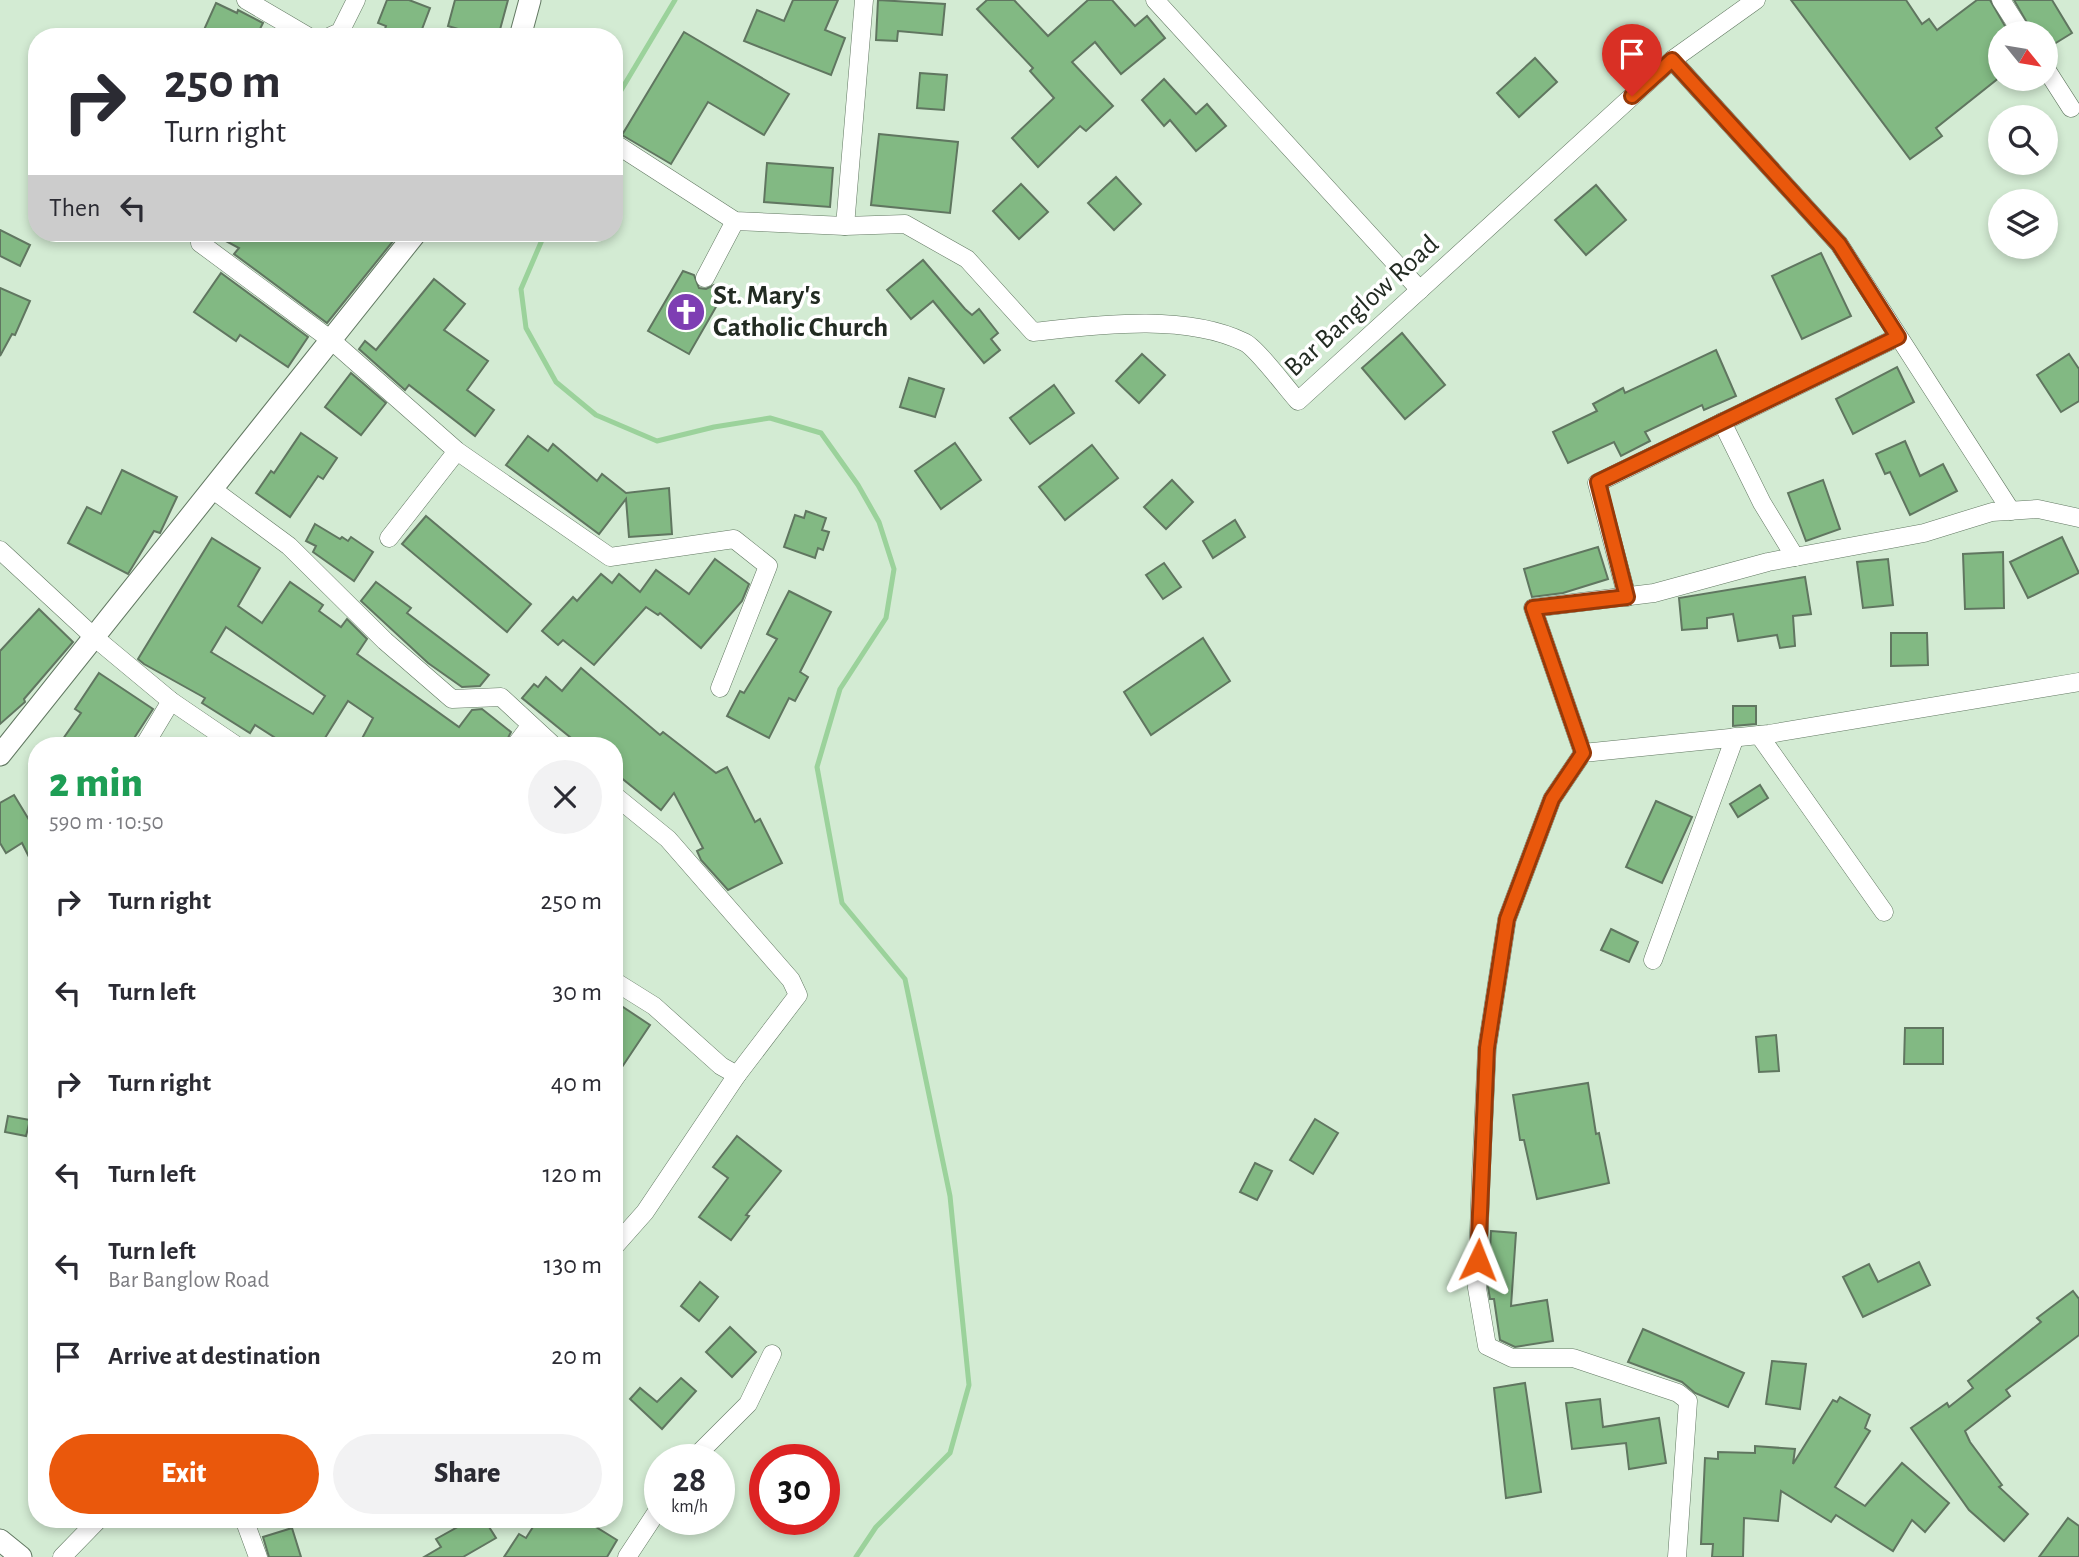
<!DOCTYPE html>
<html lang="en">
<head>
<meta charset="utf-8">
<style>
	body { margin:0; font-family:"Alegreya Sans",sans-serif; background:#f2f2f3; color:#2b2b33; height:100vh; display:flex; flex-direction:column; font-size:26px; white-space:nowrap }
	* { box-sizing:border-box; margin:0 }
	p { font-size:23px; color:#7c7c81 }
	.icon { flex:none; width:38px; height:38px; fill:none; stroke:currentColor; stroke-width:2; stroke-linecap:round; stroke-linejoin:round }
	.map { position:relative; flex:1; overflow:hidden }
	.side { position:absolute; left:28px; top:737px; width:595px; height:791px; display:flex; flex-direction:column; background:#fff; border-radius:28px; box-shadow:0 4px 10px #0003 }
	.side>* { flex:none }
	.banner { position:absolute; left:28px; top:28px; width:595px; height:214px; border-radius:28px; box-shadow:0 4px 10px #0003; background:#fff; color:#2b2b33; overflow:hidden }
	.needle { width:46px; rotate:120deg }
	.fabs { position:absolute; left:1988px; top:21px; display:grid; gap:14px }
	.fabs a { display:grid; place-items:center; width:70px; height:70px; border-radius:50%; background:#fff; box-shadow:0 4px 10px #0003; font-size:35px }
	.speed { position:absolute; left:644px; top:1444px; display:flex; gap:14px; font-size:35px; font-weight:700; text-align:center }
	.speed>* { display:grid; place-content:center; width:91px; height:91px; border-radius:50%; background:#fff; box-shadow:0 4px 10px #0003; line-height:1 }
	.speed small { font-size:18px; font-weight:400 }
	.speed .limit { border:10px solid #d22; background:#fff; color:#111 }
	.pin { position:absolute; display:grid; place-items:center; width:60px; height:60px; color:#fff; margin:-72px -30px; border-radius:50% 50% 50% 0; rotate:-45deg; box-shadow:0 0 7px #0007 }
	.pin .icon { rotate:45deg }
	.me { position:absolute; width:77px; margin:-38px; rotate:2deg; stroke-linejoin:round; filter:drop-shadow(0 0 5px #0008) }
	.turn { display:flex; align-items:center; gap:24px; height:147px; padding:0 21px; font-size:32px }
	.turn .icon { width:91px; height:91px; stroke-width:2.5 }
	.turn b { display:block; font-size:49px; line-height:60px }
	.then { display:flex; align-items:center; height:66px; padding:0 21px; background:#0003; gap:14px; font-size:26px }
	.round { display:grid; place-items:center; flex:none; width:74px; height:74px; border-radius:37px; background:#f2f2f3 }
	.overview { display:flex; align-items:center; justify-content:space-between; height:119px; padding:0 21px }
	h1 { font-size:42px; font-weight:800; line-height:52px; color:#1e9e55 }
	.cta { display:flex; gap:14px; margin-top:auto; padding:14px 21px }
	.cta a { flex:1; height:80px; border-radius:42px; background:#ea580c; color:#fff; font-size:28px; font-weight:800; line-height:80px; text-align:center }
	.cta a+a { background:#f2f2f3; color:#2b2b33 }
	ul { padding:0; list-style:none }
	li { display:flex; align-items:center; gap:21px; height:91px; padding:0 21px }
	li div { flex:1 }
	li b { display:block; font-size:26px }
	li em { font-style:normal }
	.map>svg:first-child { display:block }
	.lines { fill:none; stroke-linecap:round; stroke-linejoin:round }
	.stream { stroke:#9bd29b; stroke-width:5 }
	.building { fill:#82b983; stroke:#607660; stroke-width:2; fill-rule:evenodd }
	.minor-casing { stroke:#627862; stroke-width:19 }
	.tertiary-casing { stroke:#627862; stroke-width:23 }
	.minor { stroke:#fff; stroke-width:18 }
	.tertiary { stroke:#fff; stroke-width:21 }
	.route-casing { stroke:#983908; stroke-width:18 }
	.route { stroke:#ea580c; stroke-width:12 }
	.labels { text-anchor:middle; dominant-baseline:central; stroke-width:7; stroke-linejoin:round; paint-order:stroke }
	.poi-label { font-size:28px; font-weight:bold; fill:#222b22; stroke:#fff; text-anchor:start }
	.street-label { font-size:28px; fill:#222b22; stroke:#fff }
</style>
</head>
<body>
<div class="map">
<svg width="2079" height="1557" viewBox="0 0 2079 1557">
	<rect width="100%" height="100%" fill="#d3ebd3"/>
	<g class="lines">
		<!-- stream -->
		<g class="stream">
			<path d="M614,102L675,0"/>
			<path d="M545,233L521,289L526,328L556,382L596,415L657,441L714,427L770,418L821,433L858,485L879,522L894,569L886,618L840,689L817,767L842,903L905,979L950,1196L969,1385L950,1453L876,1527L856,1557"/>
		</g>
	</g>
	<!-- building -->
	<g class="building">
		<path d="M387,0H409L430,8L419,37H382L386,26L378,23Z"/>
		<path d="M455,0H508L498,37H485L448,26Z"/>
		<path d="M793,0H838L825,30L845,38L831,75L744,41L757,10L784,21Z"/>
		<path d="M878,0L945,4L942,35L898,31L897,41L876,40Z"/>
		<path d="M987,0H1014L1048,36L1088,0H1112L1135,26L1147,16L1165,38L1121,74L1095,42L1072,62L1113,106L1086,131L1080,126L1038,167L1012,138L1054,98L1030,71L1033,68L977,9Z"/>
		<path d="M1791,0H1906L1922,24L1929,19L1937,30L1977,0H1990L2009,33H2000V77L1936,128L1942,136L1910,159Z"/>
		<path d="M2014,0H2052L2072,33L2046,49V33H2033Z"/>
		<path d="M216,3L237,13L238,10L263,23L256,37H213L203,32Z"/>
		<path d="M684,32L789,94L764,135L708,102L671,164L622,135Z"/>
		<path d="M1535,58L1557,82L1519,117L1497,93Z"/>
		<path d="M920,73L947,75L944,110L917,108Z"/>
		<path d="M1164,79L1196,114L1207,104L1226,126L1196,151L1170,120L1164,126L1142,100Z"/>
		<path d="M879,134L958,142L950,213L871,205Z"/>
		<path d="M767,163L833,168L830,207L764,202Z"/>
		<path d="M1116,177L1141,204L1114,230L1088,203Z"/>
		<path d="M1021,184L1048,212L1019,239L993,211Z"/>
		<path d="M1596,185L1626,220L1586,255L1555,220Z"/>
		<path d="M0,230L30,245L20,266L0,256Z"/>
		<path d="M211,233H385L394,240L327,323L234,254L239,248Z"/>
		<path d="M1821,253L1851,316L1802,339L1772,276Z"/>
		<path d="M923,260L965,309L972,315L979,309L998,333L991,339L1000,350L984,363L933,301L911,319L887,290Z"/>
		<path d="M683,271L694,275L699,288L706,289L714,285L724,293L689,354L648,331Z"/>
		<path d="M221,273L308,337L288,367L240,335L236,341L194,312Z"/>
		<path d="M434,279L465,304L444,330L488,361L467,390L494,410L475,436L409,385L405,390L359,349L365,341L376,350Z"/>
		<path d="M0,288L30,301L15,335L12,334L0,356Z"/>
		<path d="M1402,333L1445,385L1405,419L1362,368Z"/>
		<path d="M1716,350L1736,396L1704,410L1702,405L1645,432L1650,441L1621,456L1614,442L1568,463L1553,432L1597,411L1593,404L1623,388L1625,393Z"/>
		<path d="M1142,354L1165,375L1139,403L1116,381Z"/>
		<path d="M2069,354L2079,369V401L2061,412L2037,375Z"/>
		<path d="M1897,367L1914,402L1853,434L1836,399Z"/>
		<path d="M351,373L386,403L361,435L325,407Z"/>
		<path d="M909,378L944,389L935,417L900,407Z"/>
		<path d="M1054,385L1074,413L1030,444L1010,418Z"/>
		<path d="M301,433L337,458L323,479L318,476L290,517L256,493L271,471L274,473Z"/>
		<path d="M528,436L548,451L553,444L597,481L602,474L626,493L669,488L672,534L629,537L626,499L599,534L506,465Z"/>
		<path d="M1905,441L1920,476L1943,464L1957,491L1910,515L1890,472L1885,474L1876,454Z"/>
		<path d="M955,443L981,480L941,509L915,471Z"/>
		<path d="M1092,445L1118,478L1065,520L1039,487Z"/>
		<path d="M122,470L177,497L160,533L154,531L128,574L68,543L87,507L101,514Z"/>
		<path d="M1172,480L1193,502L1166,529L1144,507Z"/>
		<path d="M1823,480L1840,529L1806,541L1788,493Z"/>
		<path d="M806,511L826,518L822,530L829,532L823,550L818,548L815,558L784,547L795,515L804,518Z"/>
		<path d="M426,516L531,604L507,632L402,544Z"/>
		<path d="M1235,520L1245,537L1213,558L1203,541Z"/>
		<path d="M315,524L340,539L342,537L348,541L351,537L373,552L354,581L313,552L316,546L306,541Z"/>
		<path d="M2062,537L2079,573L2028,598L2010,562Z"/>
		<path d="M212,538L260,568L238,606L262,623L290,582L323,605L319,611L341,627L347,619L367,639L357,654L459,727L472,710L482,709L511,732L504,746H358L373,718L348,701L320,746H288L255,725L250,733L202,703L205,698L144,664L138,659ZM226,627L325,696L313,714L211,652Z"/>
		<path d="M1598,547L1608,579L1563,593L1532,597L1524,569Z"/>
		<path d="M2003,552L2004,608L1965,609L1963,554Z"/>
		<path d="M715,559L749,584L742,601L701,648L660,613L658,615L646,607L594,665L563,640L558,645L542,631L573,597L577,601L601,574L612,583L619,574L640,592L656,570L689,594Z"/>
		<path d="M1888,559L1893,605L1863,608L1857,562Z"/>
		<path d="M1164,563L1181,587L1163,599L1146,575Z"/>
		<path d="M1805,577L1811,614L1793,616L1795,646L1780,648L1777,635L1738,641L1733,614L1707,618V628L1682,630L1679,598Z"/>
		<path d="M376,582L411,608L407,613L489,675L480,686L462,687L428,663L361,601Z"/>
		<path d="M789,591L831,612L800,672L808,677L795,701L789,698L769,738L727,716L740,691L744,693L777,639L767,634Z"/>
		<path d="M39,609L73,642L24,699L25,702L0,724V651Z"/>
		<path d="M1891,633H1927L1928,665L1891,666Z"/>
		<path d="M1203,638L1230,681L1151,735L1124,692Z"/>
		<path d="M581,668L660,735L663,732L716,773L727,767L755,822L760,819L782,863L728,890L701,860L697,851L703,848L674,793L661,810L614,772V746H581L522,698L534,684L538,687L546,677L562,691Z"/>
		<path d="M99,673L153,709L129,746H58L81,713L75,709Z"/>
		<path d="M1733,706H1756V724L1733,726Z"/>
		<path d="M1760,785L1768,798L1738,817L1730,804Z"/>
		<path d="M14,795L37,833V873L22,843L6,853L0,843V803Z"/>
		<path d="M1656,801L1692,817L1662,883L1626,867Z"/>
		<path d="M1611,929L1638,942L1629,962L1601,950Z"/>
		<path d="M620,1005L650,1025L614,1079V1014Z"/>
		<path d="M1905,1028H1943V1064H1904Z"/>
		<path d="M1776,1035L1779,1071L1759,1072L1756,1037Z"/>
		<path d="M1588,1083L1596,1134L1599,1133L1609,1183L1537,1199L1524,1140H1520L1513,1095Z"/>
		<path d="M8,1116L30,1120L26,1136L5,1132Z"/>
		<path d="M1315,1119L1338,1133L1313,1174L1290,1160Z"/>
		<path d="M737,1136L781,1171L746,1215L749,1216L731,1240L699,1217L728,1178L713,1167Z"/>
		<path d="M1255,1163L1272,1171L1257,1200L1240,1192Z"/>
		<path d="M1491,1231L1516,1233L1511,1306L1547,1300L1553,1341L1515,1347L1500,1340L1494,1299H1490L1488,1287Z"/>
		<path d="M1919,1262L1930,1285L1863,1317L1843,1277L1869,1264L1878,1282Z"/>
		<path d="M700,1282L718,1297L699,1321L681,1306Z"/>
		<path d="M2073,1291L2079,1299V1335L2006,1390L2010,1396L1965,1431L1970,1442L2002,1485L1999,1487L2028,1514L2004,1541L1969,1510L1911,1428L1947,1403L1949,1407L1973,1388L1968,1381L2041,1322L2037,1318Z"/>
		<path d="M730,1327L756,1352L732,1377L706,1352Z"/>
		<path d="M1643,1329L1744,1373L1728,1407L1695,1393L1682,1382L1628,1362Z"/>
		<path d="M1772,1361L1806,1364L1800,1409L1766,1404Z"/>
		<path d="M681,1378L696,1391L662,1429L630,1399L640,1388L657,1402Z"/>
		<path d="M1525,1383L1541,1492L1506,1498L1494,1388Z"/>
		<path d="M1840,1397L1870,1415L1865,1428L1870,1431L1835,1487L1865,1506L1902,1463L1949,1503L1925,1532L1912,1520L1893,1551L1836,1515L1831,1522L1781,1491L1778,1521L1744,1518L1743,1557H1712L1713,1544H1701L1705,1458L1718,1459V1452L1755,1453V1446L1795,1449L1793,1464L1833,1400L1837,1402Z"/>
		<path d="M1600,1399L1603,1427L1659,1418L1666,1463L1629,1469L1626,1443L1572,1449L1566,1403Z"/>
		<path d="M2068,1518L2079,1526V1557H2039Z"/>
		<path d="M472,1519H484L496,1538L463,1557H424L441,1547L436,1539Z"/>
		<path d="M538,1519H583L617,1540L607,1557H504L519,1534L526,1538Z"/>
		<path d="M292,1528L301,1557H269L263,1537Z"/>
	</g>
	<g class="lines">
		<!-- minor casing -->
		<g class="minor-casing">
			<g id="minor">
				<path d="M246,0L309,37"/>
				<path d="M1155,0L1420,290"/>
				<path d="M2001,0L2022,33"/>
				<path d="M329,37L340,32L356,0"/>
				<path d="M1672,60L1839,244L2011,511"/>
				<path d="M2046,69L2071,108"/>
				<path d="M614,143L735,221L845,226L905,224L967,259L1033,332C1097,325 1184,313 1244,342C1256,347 1287,389 1298,401L1672,60L1756,0"/>
				<path d="M845,226L864,0"/>
				<path d="M200,233V243L331,340L457,451L610,557L734,539L768,566L720,688"/>
				<path d="M705,278L735,221"/>
				<path d="M1722,422L1762,503L1795,557"/>
				<path d="M212,489L289,546L385,641L452,699L501,697L554,746"/>
				<path d="M389,538L457,451"/>
				<path d="M0,550L94,637L171,701L237,746"/>
				<path d="M1627,597L1597,483L1898,337"/>
				<path d="M1759,735L1884,912"/>
				<path d="M144,746L171,701"/>
				<path d="M515,746L530,726"/>
				<path d="M1583,753L1533,608L1654,593L1768,562L1924,533L1992,512L2038,509L2079,518"/>
				<path d="M614,795L668,839L791,980L798,995L737,1075L645,1212L614,1247"/>
				<path d="M1653,960L1735,737"/>
				<path d="M614,981L654,1006L721,1066L737,1075"/>
				<path d="M692,1460L748,1404L772,1354"/>
				<path d="M244,1519L258,1557"/>
				<path d="M62,1557L99,1519"/>
				<path d="M627,1557L660,1507"/>
				<path d="M1677,1557L1688,1401L1678,1393L1573,1358H1512L1487,1346L1477,1288L1481,1176L1487,1048L1507,919L1552,799L1583,753L1769,734L2079,682"/>
			</g>
		</g>
		<!-- tertiary casing -->
		<g class="tertiary-casing">
			<g id="tertiary">
				<path d="M520,37L530,0"/>
				<path d="M0,755L416,233"/>
				<path d="M0,1540L21,1557"/>
			</g>
		</g>
		<!-- minor -->
		<use href="#minor" class="minor"/>
		<!-- tertiary -->
		<use href="#tertiary" class="tertiary"/>
	</g>
	<g class="lines">
		<!-- route casing -->
		<g class="route-casing">
			<path id="route" d="M1478,1260L1487,1048L1507,919L1552,799L1583,753L1533,608L1627,597L1598,482L1898,337L1839,244L1672,60L1632,96"/>
		</g>
		<!-- route -->
		<use href="#route" class="route"/>
	</g>
	<!-- icons -->
	<defs>
		<g id="church-disc" transform="scale(2.0125)"><circle r="9.5" fill="#7e3eb3" stroke="#fff"/><path d="M-1.2-6h2.4v3.5h3.3v2.4h-3.3V6h-2.4V-.1h-3.3v-2.4h3.3Z" fill="#fff"/></g>
	</defs>
	<g fill-rule="evenodd">
		<use href="#church-disc" x="686" y="312"/>
	</g>
	<g class="labels">
		<!-- poi labels -->
		<g class="poi-label">
			<text x="713" y="296">St. Mary's<tspan x="713" dy="32">Catholic Church</tspan></text>
		</g>
		<!-- street labels -->
		<g class="street-label">
			<text transform="translate(1362 306) rotate(-42)">Bar Banglow Road</text>
		</g>
	</g>
</svg>
<div class="fabs">
<a><svg class="needle" viewBox="-14 -14 28 28"><path d="M0-13l5 13h-10z" fill="#e53935"/><path d="M0 13l5-13h-10z" fill="#7c7c81"/></svg></a>
<a><svg class="icon" aria-label="search" viewBox="0 0 24 24"><circle cx="10" cy="10" r="6"/><path d="M15 15l6 6"/></svg></a>
<a><svg class="icon" aria-label="layers" viewBox="0 0 24 24"><path d="M12 4l9 5-9 5-9-5zM3 14l9 5 9-5"/></svg></a>
</div>
<div class="speed"><div>28<small>km/h</small></div><div class="limit">30</div></div>
<div class="pin" style="left:1632px;top:96px;background:#d93025"><svg class="icon" aria-label="arrive" viewBox="0 0 24 24"><path d="M6 21V4h12l-3 4 3 4H6"/></svg></div>
<svg class="me" style="left:1478px;top:1260px" viewBox="-20 -20 40 40"><path d="M0-17L14 15 0 8-14 15z" fill="#ea580c" stroke="#fff" stroke-width="4"/></svg>
<div class="banner">
<div class="turn"><svg class="icon" aria-label="right" viewBox="0 0 24 24"><path d="M7 20v-9h11M14 6l5 5-5 5"/></svg><div><b>250 m</b>Turn right</div></div>
<div class="then">Then<svg class="icon" aria-label="left" viewBox="0 0 24 24"><path d="M17 20v-9H6M10 6l-5 5 5 5"/></svg></div>
</div>
<section class="side">
<div class="overview"><div><h1>2 min</h1><p>590 m · 10:50</p></div><a class="round"><svg class="icon" aria-label="close" viewBox="0 0 24 24"><path d="M6 6l12 12M18 6L6 18"/></svg></a></div>
<ul>
<li><svg class="icon" aria-label="right" viewBox="0 0 24 24"><path d="M7 20v-9h11M14 6l5 5-5 5"/></svg><div><b>Turn right</b></div><em>250 m</em></li>
<li><svg class="icon" aria-label="left" viewBox="0 0 24 24"><path d="M17 20v-9H6M10 6l-5 5 5 5"/></svg><div><b>Turn left</b></div><em>30 m</em></li>
<li><svg class="icon" aria-label="right" viewBox="0 0 24 24"><path d="M7 20v-9h11M14 6l5 5-5 5"/></svg><div><b>Turn right</b></div><em>40 m</em></li>
<li><svg class="icon" aria-label="left" viewBox="0 0 24 24"><path d="M17 20v-9H6M10 6l-5 5 5 5"/></svg><div><b>Turn left</b></div><em>120 m</em></li>
<li><svg class="icon" aria-label="left" viewBox="0 0 24 24"><path d="M17 20v-9H6M10 6l-5 5 5 5"/></svg><div><b>Turn left</b><p>Bar Banglow Road</p></div><em>130 m</em></li>
<li><svg class="icon" aria-label="arrive" viewBox="0 0 24 24"><path d="M6 21V4h12l-3 4 3 4H6"/></svg><div><b>Arrive at destination</b></div><em>20 m</em></li>
</ul>
<div class="cta"><a>Exit</a><a>Share</a></div>
</section>
</div>
</body>
</html>
